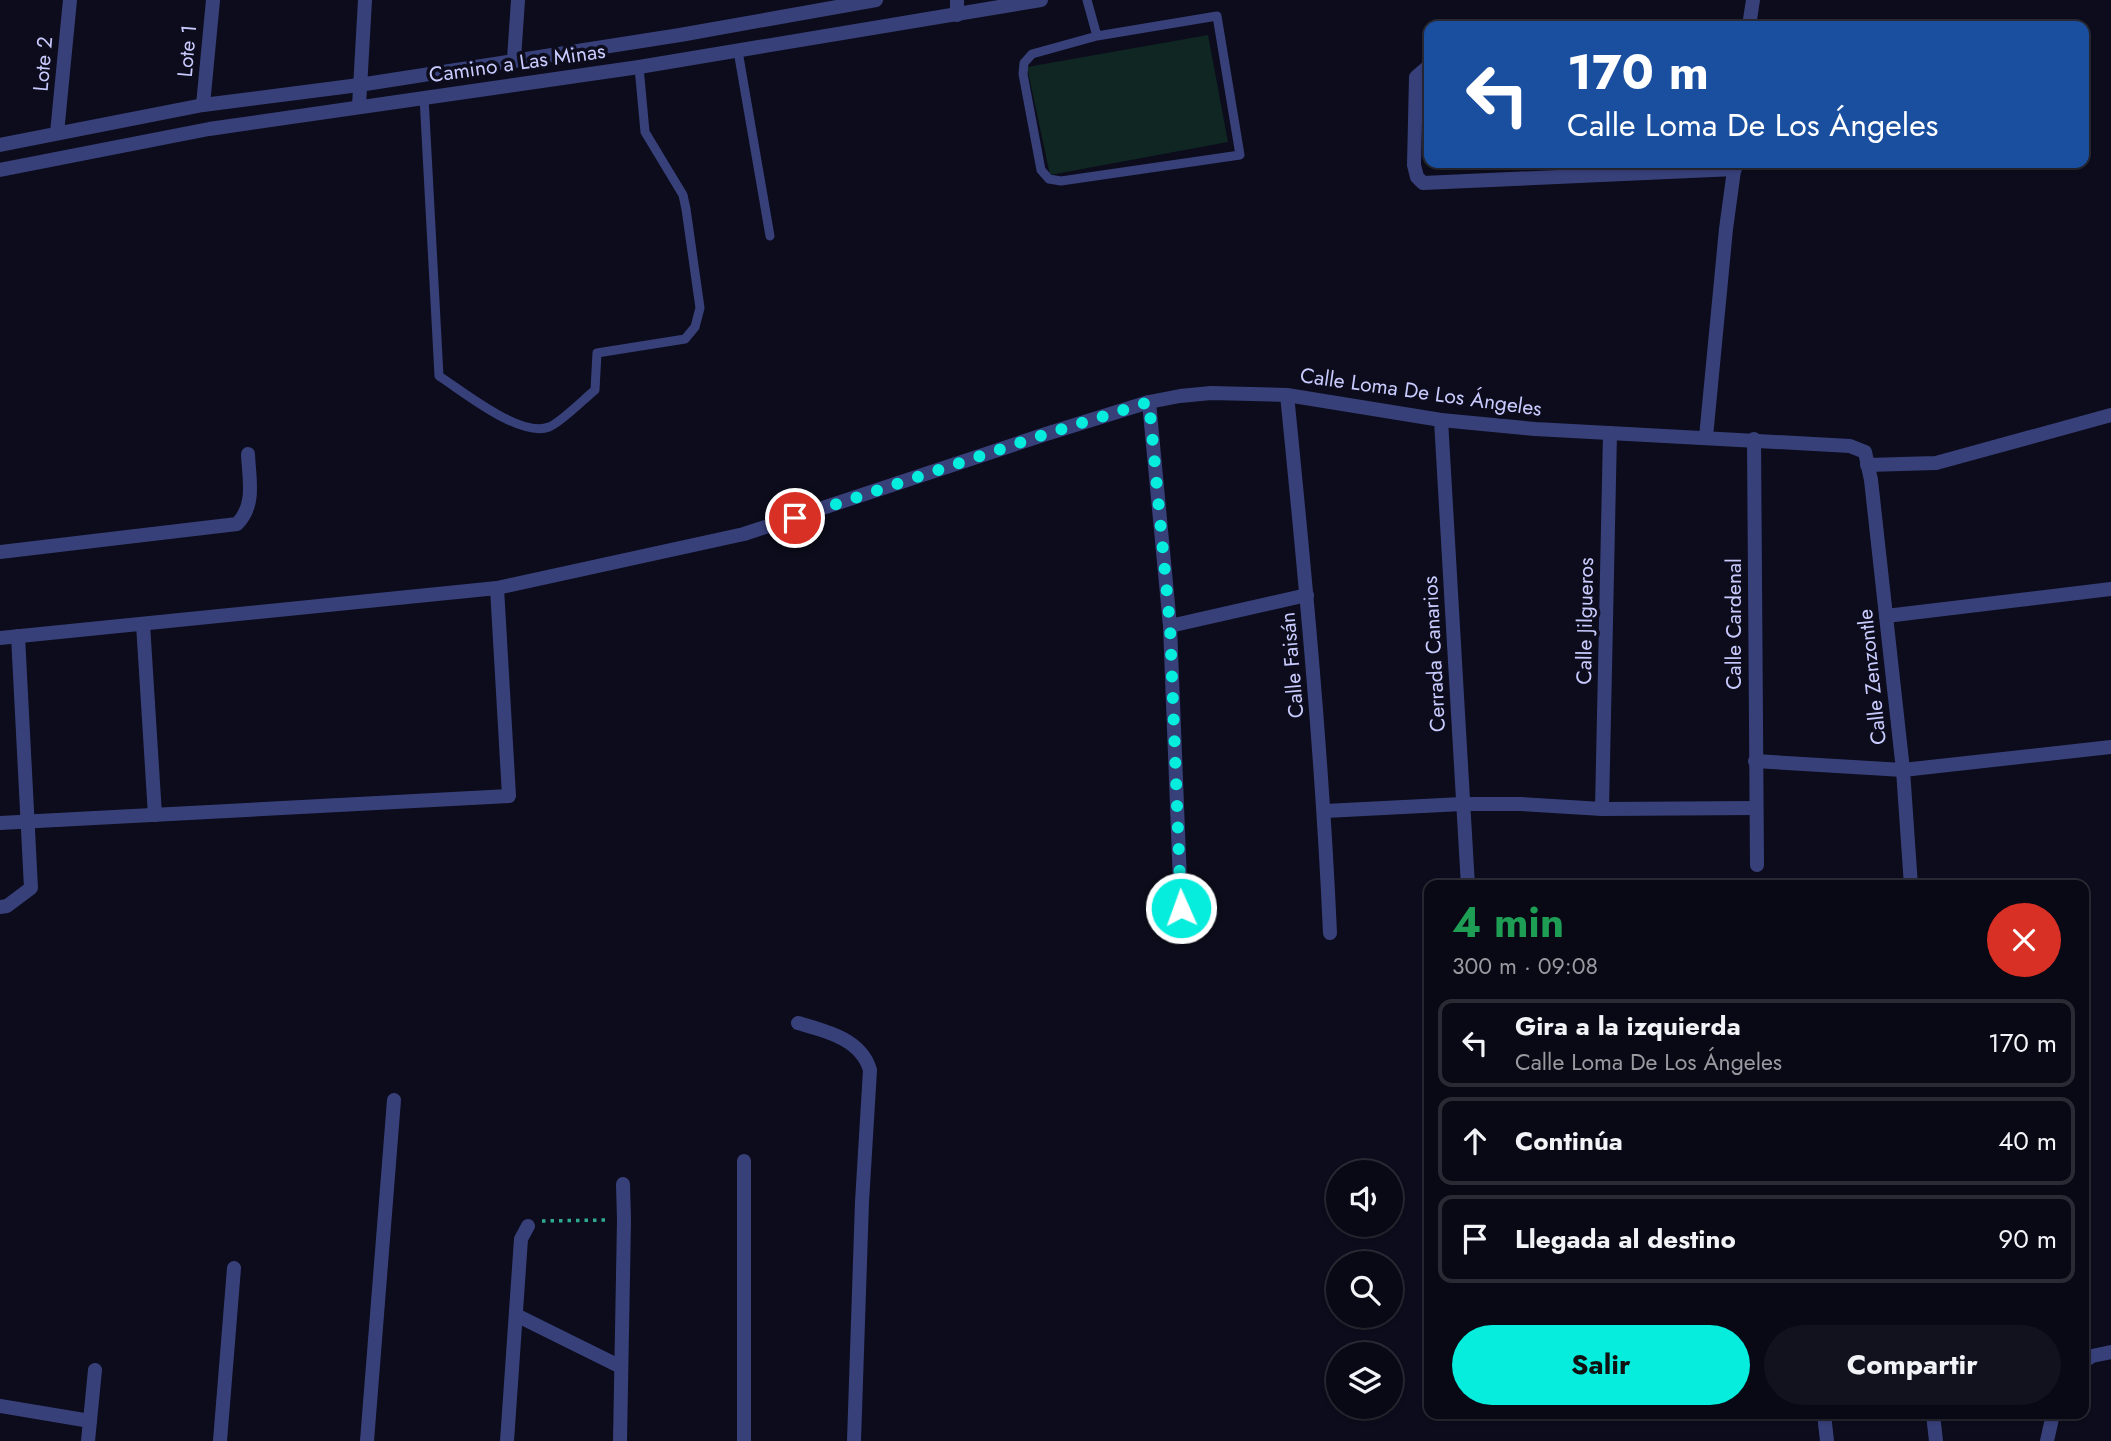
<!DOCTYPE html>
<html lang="es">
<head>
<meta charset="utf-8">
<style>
	body { margin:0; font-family:Jost,sans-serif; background:#12121e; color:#f1f3f6; height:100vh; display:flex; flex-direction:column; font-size:26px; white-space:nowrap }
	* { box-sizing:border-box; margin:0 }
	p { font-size:23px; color:#999aa0 }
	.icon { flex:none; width:38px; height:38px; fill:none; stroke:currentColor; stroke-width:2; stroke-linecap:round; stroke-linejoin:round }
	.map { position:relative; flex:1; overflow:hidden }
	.sheet { position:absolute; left:1424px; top:880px; width:665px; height:539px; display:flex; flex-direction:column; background:#090915; border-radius:14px; box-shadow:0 2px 5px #0004,0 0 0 2px #292a34 }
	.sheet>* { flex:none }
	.top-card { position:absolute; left:1424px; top:21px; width:665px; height:147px; border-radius:14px; box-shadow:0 2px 5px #0004,0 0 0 2px #292a34; background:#1a4fa0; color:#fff; overflow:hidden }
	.tools { position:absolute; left:1326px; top:1160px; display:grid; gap:14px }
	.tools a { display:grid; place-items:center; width:77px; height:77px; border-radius:50%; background:#090915; box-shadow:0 2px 5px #0004,0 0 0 2px #292a34; font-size:35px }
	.pin { position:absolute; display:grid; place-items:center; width:60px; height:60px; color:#fff; margin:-30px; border:4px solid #fff; border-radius:50%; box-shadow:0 2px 7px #0007 }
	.me { position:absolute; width:77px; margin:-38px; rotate:358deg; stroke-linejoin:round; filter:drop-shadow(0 0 5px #0008) }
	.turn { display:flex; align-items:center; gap:24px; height:147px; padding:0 28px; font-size:32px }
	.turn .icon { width:91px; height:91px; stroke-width:2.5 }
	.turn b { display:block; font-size:49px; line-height:60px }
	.round { display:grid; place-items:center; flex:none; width:74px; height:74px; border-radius:37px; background:#12121e }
	.summary { display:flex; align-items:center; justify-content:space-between; height:119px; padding:0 28px }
	h1 { font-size:42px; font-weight:700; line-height:52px; color:#1e9e55 }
	.action { display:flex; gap:14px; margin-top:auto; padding:14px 28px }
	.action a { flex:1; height:80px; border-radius:42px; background:#06ecdd; color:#111; font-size:28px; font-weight:700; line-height:80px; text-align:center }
	.action a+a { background:#12121e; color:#f1f3f6 }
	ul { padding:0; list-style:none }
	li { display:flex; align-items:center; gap:21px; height:88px; margin:0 14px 10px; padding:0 14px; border:4px solid #292a34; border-radius:14px }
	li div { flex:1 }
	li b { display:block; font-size:26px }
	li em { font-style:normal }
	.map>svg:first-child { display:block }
	.grass { fill:#0f2622 }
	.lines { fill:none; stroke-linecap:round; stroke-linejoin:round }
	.path { stroke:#30aa8f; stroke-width:3.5; stroke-dasharray:3.5 5; stroke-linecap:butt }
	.service { stroke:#38407a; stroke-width:9 }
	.minor { stroke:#38407a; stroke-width:14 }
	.tertiary { stroke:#38407a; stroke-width:14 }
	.route { stroke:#06ecdd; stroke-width:12; stroke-dasharray:0 21.6 }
	.labels { text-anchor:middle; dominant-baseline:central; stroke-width:7; stroke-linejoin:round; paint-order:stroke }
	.street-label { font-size:21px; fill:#c9cbfe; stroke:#0c0c1c }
</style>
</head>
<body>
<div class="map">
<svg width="2111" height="1441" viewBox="0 0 2111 1441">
	<rect width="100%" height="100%" fill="#0c0c1c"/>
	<!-- grass -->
	<path class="grass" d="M1208,35L1228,142L1050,175L1027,67Z"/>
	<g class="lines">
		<!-- path -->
		<path class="path" d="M542,1221L608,1220"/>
		<!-- service -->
		<g class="service">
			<path d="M1087,0L1097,36L1217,16L1240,155L1061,181L1049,179L1041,170L1023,74L1024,63L1032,54L1097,36"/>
			<path d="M738,51L770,236"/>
			<path d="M424,97L439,376C464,392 520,438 549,427C560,423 584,399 595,390L597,353L685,339L695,327L700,308L686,209L683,195L645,132L639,67"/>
		</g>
		<!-- minor -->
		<g class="minor">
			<path d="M957,15V0"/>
			<path d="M1749,26L1753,0"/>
			<path d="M514,59L518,0"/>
			<path d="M1430,65L1416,77L1414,165L1417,177L1423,183L1735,169"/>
			<path d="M203,105L213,0"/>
			<path d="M359,106L365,0"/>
			<path d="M57,133L70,0"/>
			<path d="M1287,395C1305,574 1322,753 1330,933"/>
			<path d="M1149,402L1170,626L1181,908"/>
			<path d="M1441,420L1468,886"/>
			<path d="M1706,437L1726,229L1735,163"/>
			<path d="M1754,439L1757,865"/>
			<path d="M1867,465L1936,463L2111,415"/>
			<path d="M0,552L237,524C256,505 249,479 248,454"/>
			<path d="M1886,616L2111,589"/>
			<path d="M143,624L155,815"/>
			<path d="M1170,626L1307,595"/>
			<path d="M0,638L497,588L744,534L1046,434L1149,402L1180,396L1211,393L1287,395L1441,420L1535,429L1850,446L1865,452L1871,480L1903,770L1911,886"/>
			<path d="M1755,761L1903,770L2111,747"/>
			<path d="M1602,809L1610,433"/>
			<path d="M1325,811L1462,804H1521L1602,809L1756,808"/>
			<path d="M0,823L509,796L497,588"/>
			<path d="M0,907L7,906L31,888L18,636"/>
			<path d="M798,1023C826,1031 861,1039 870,1070L862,1202L854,1441"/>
			<path d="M516,1315L621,1367"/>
			<path d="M2084,1361L2092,1356L2111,1352"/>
			<path d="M0,1406L90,1421"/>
			<path d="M1824,1414L1827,1441"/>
			<path d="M1933,1414L1936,1441"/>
			<path d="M88,1441L95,1370"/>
			<path d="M220,1441L234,1268"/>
			<path d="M367,1441L394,1100"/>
			<path d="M507,1441L521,1239L528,1226"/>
			<path d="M620,1441L624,1220L623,1184"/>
			<path d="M744,1441V1161"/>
			<path d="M2047,1441L2053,1414"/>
		</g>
		<!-- tertiary -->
		<g class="tertiary">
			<path d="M0,145L203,105L359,85L680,35L876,0"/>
			<path d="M0,170L209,129L639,67L1041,0"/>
		</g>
	</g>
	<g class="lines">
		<!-- route -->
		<path class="route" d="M795,518L1046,434L1149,402L1170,626L1181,908"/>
	</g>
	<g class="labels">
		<!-- street labels -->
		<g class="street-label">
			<text transform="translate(187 51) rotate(-85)">Lote 1</text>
			<text transform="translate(517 63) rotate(-8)">Camino a Las Minas</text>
			<text transform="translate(43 64) rotate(-85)">Lote 2</text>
			<text transform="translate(1421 392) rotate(8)">Calle Loma De Los Ángeles</text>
			<text transform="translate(1585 621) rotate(-89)">Calle Jilgueros</text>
			<text transform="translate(1734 624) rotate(-90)">Calle Cardenal</text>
			<text transform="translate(1434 654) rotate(-93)">Cerrada Canarios</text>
			<text transform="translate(1292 665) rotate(-95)">Calle Faisán</text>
			<text transform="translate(1872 677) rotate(-96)">Calle Zenzontle</text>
		</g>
	</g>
</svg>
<div class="tools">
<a><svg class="icon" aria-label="sound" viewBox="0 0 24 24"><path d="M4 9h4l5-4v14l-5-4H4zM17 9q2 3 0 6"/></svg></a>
<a><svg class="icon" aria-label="search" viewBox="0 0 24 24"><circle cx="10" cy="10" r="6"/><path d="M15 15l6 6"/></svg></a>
<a><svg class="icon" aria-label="layers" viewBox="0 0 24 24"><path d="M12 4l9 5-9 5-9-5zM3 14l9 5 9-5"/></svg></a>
</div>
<div class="pin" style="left:795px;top:518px;background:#d93025"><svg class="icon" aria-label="arrive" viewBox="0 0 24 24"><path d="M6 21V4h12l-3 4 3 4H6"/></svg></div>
<svg class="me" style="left:1181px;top:908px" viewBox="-20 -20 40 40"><circle r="17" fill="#06ecdd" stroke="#fff" stroke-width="3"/><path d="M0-11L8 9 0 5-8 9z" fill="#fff"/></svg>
<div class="top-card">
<div class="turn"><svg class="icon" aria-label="left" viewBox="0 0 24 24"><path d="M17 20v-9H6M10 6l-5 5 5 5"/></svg><div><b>170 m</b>Calle Loma De Los Ángeles</div></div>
</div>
<section class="sheet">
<div class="summary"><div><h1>4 min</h1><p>300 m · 09:08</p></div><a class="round" style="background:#d93025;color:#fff"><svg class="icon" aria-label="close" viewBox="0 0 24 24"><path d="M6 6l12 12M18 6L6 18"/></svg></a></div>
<ul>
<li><svg class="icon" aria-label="left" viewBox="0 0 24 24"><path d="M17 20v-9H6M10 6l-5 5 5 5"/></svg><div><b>Gira a la izquierda</b><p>Calle Loma De Los Ángeles</p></div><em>170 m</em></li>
<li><svg class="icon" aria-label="ahead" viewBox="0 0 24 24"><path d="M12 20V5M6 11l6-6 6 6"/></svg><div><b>Continúa</b></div><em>40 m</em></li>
<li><svg class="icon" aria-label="arrive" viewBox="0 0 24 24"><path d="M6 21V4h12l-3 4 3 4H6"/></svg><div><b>Llegada al destino</b></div><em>90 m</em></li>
</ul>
<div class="action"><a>Salir</a><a>Compartir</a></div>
</section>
</div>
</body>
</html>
